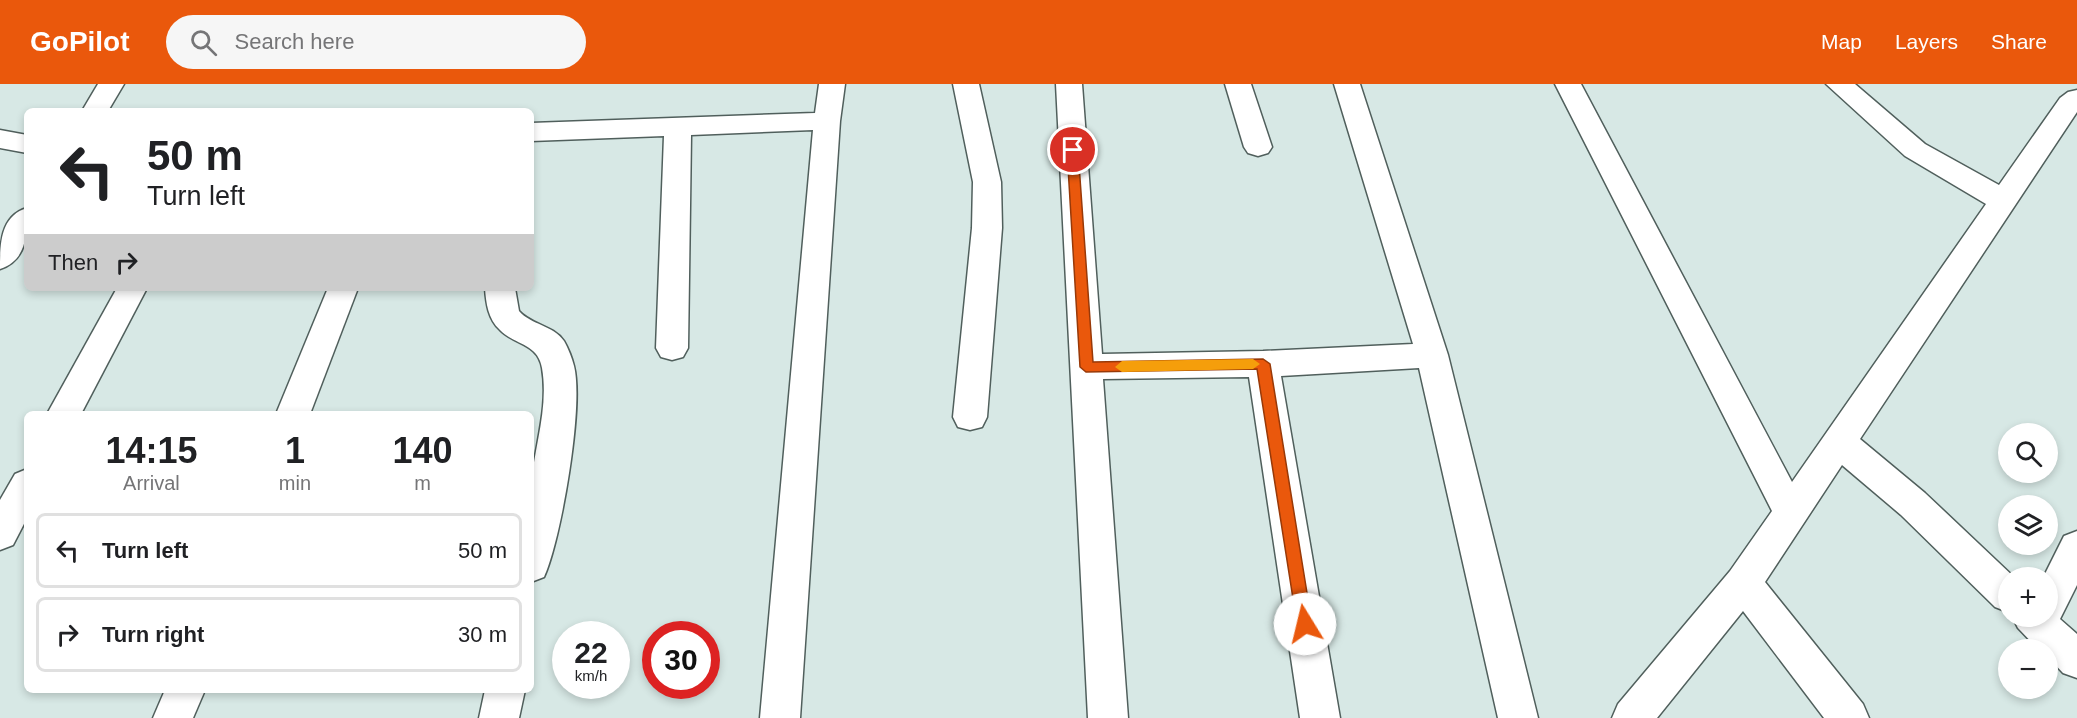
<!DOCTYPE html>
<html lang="en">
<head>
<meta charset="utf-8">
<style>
	body { margin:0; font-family:Helvetica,sans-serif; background:#f6f6f6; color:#202124; height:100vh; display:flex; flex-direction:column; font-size:22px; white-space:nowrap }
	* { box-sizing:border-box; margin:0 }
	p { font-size:20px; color:#757577 }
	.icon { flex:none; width:33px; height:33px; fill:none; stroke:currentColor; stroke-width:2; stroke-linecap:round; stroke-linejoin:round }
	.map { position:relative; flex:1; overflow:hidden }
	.drawer { position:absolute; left:24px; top:327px; width:510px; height:282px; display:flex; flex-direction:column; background:#fff; border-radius:9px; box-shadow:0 3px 9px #0003 }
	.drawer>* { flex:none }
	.top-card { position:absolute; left:24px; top:24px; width:510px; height:183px; border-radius:9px; box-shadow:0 3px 9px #0003; background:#fff; color:#202124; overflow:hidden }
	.buttons { position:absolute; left:1998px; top:339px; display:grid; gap:12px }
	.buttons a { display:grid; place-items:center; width:60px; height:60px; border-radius:50%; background:#fff; box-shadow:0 3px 9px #0003; font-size:30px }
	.speed { position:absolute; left:552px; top:537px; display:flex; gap:12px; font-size:30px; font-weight:700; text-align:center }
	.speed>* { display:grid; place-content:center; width:78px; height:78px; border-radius:50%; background:#fff; box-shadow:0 3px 9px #0003; line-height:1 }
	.speed small { font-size:15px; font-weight:400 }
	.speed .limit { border:9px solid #d22; background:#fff; color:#111 }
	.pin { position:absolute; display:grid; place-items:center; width:51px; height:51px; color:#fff; margin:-26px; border:3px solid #fff; border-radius:50%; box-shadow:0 2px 6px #0007 }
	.me { position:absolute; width:66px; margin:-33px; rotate:351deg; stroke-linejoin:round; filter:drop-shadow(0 0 4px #0008) }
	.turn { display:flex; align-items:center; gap:21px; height:126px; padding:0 24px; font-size:27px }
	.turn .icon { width:78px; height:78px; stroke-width:2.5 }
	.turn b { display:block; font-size:42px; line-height:51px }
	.then { display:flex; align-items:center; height:57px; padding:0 24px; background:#0003; gap:12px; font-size:22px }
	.eta { display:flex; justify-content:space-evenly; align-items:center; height:102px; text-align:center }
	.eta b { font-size:36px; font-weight:700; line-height:42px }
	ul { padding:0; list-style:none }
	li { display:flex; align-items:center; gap:18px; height:75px; margin:0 12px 9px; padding:0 12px; border:3px solid #e0e0e0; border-radius:9px }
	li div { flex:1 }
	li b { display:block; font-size:22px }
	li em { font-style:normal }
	header { display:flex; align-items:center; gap:36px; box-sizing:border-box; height:84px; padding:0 30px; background:#ea580c; color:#fff }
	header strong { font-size:28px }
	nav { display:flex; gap:33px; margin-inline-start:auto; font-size:21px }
	.search { width:420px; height:54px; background:#f6f6f6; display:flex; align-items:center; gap:15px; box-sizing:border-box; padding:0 21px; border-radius:33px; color:#757577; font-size:22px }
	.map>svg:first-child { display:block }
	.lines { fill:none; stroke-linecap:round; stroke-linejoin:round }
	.minor-casing { stroke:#505f5c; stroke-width:3 }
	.minor { fill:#fff; fill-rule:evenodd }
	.route { fill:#ea580c; stroke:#983908; stroke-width:1.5 }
	.slow { fill:#f59e0b }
</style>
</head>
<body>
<header>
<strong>GoPilot</strong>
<div class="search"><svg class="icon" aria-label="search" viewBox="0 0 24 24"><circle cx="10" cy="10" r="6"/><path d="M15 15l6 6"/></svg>Search here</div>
<nav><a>Map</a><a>Layers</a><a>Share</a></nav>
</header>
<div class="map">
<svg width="2077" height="634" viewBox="0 0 2077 634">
	<rect width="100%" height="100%" fill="#d7e8e5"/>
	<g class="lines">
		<!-- minor casing -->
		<g class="minor-casing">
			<g id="minor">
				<path d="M98,0H124L108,27H82Z"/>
				<path d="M819,0H845L840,37L800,634H760L813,46L691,51L688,264L683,273L672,276L661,273L656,264L664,52L531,57V39L815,29Z"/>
				<path d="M953,0H979L1001,98L1002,144L987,333L982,343L970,346L958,343L953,333L972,144L973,98Z"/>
				<path d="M1056,0H1082L1102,270L1263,267L1413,260L1334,0H1360L1448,271L1538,634H1498L1419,284L1281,292L1340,634H1300L1249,293L1103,295L1128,634H1088Z"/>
				<path d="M1225,0H1251L1272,63L1268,69L1258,72L1248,69L1244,63Z"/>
				<path d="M1555,0H1581L1792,398L1986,120L1905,72L1826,0H1855L1925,60L1999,101L2060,14L2068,8L2077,6V28L1860,355L1925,409L2015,494H2008V528L1995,523L1901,431L1842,381L1765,498L1863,620L1869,634H1824L1743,527L1657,634H1612L1618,620L1730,487L1772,427Z"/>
				<path d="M0,46L27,51V69L0,64Z"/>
				<path d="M27,124C27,148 28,176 0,185C0,161 0,132 27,124Z"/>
				<path d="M117,204H147L81,330H47Z"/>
				<path d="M328,204H358L310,330H276Z"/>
				<path d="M485,204H515L519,227C531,241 553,241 564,257C568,264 572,274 574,282C584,322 561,456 544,493L531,498C531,466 528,434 531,402C534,363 549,324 542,284C538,259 514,261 500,246C488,235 486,219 485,204Z"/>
				<path d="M27,385V434L13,461L0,466V416L15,390Z"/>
				<path d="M2077,447V501L2060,535L2077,550V594L2063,589L2048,573V566H2039L2018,544L2012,532H2048V494H2043L2064,452Z"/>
				<path d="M165,606H205L193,634H153Z"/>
				<path d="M485,606H525L519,634H479Z"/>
			</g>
		</g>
		<!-- minor -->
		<use href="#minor" class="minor"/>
	</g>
	<!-- route -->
	<path class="route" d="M1073,62L1078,66L1093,278L1263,275L1270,280L1312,540L1310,545L1305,547L1299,545L1297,540L1257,285L1086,288L1080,283L1067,66Z"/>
	<!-- slow -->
	<path class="slow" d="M1253,275L1260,280L1253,285L1122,288L1115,283L1122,277Z"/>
</svg>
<div class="buttons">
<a><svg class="icon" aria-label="search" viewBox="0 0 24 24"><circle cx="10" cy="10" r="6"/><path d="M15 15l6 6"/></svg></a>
<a><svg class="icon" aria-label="layers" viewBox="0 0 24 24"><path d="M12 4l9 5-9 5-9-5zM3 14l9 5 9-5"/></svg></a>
<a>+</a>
<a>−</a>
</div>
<div class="speed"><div>22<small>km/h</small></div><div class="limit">30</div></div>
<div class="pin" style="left:1073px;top:66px;background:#d93025"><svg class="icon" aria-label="arrive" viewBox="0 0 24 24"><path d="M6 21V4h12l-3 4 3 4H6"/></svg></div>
<svg class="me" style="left:1305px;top:540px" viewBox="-20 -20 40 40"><circle r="19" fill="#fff"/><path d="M0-13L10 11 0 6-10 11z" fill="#ea580c"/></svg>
<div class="top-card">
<div class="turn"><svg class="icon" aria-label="left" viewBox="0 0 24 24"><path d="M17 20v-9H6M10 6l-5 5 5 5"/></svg><div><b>50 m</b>Turn left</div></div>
<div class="then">Then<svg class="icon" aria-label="right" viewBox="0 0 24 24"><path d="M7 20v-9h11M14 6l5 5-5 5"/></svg></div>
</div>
<section class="drawer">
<div class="eta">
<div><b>14:15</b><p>Arrival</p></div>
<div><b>1</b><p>min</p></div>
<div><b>140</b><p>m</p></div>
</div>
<ul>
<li><svg class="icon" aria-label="left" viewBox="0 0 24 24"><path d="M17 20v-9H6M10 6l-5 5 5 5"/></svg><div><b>Turn left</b></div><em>50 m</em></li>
<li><svg class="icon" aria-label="right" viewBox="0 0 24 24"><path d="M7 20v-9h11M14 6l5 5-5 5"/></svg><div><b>Turn right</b></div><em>30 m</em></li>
</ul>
</section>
</div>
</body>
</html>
